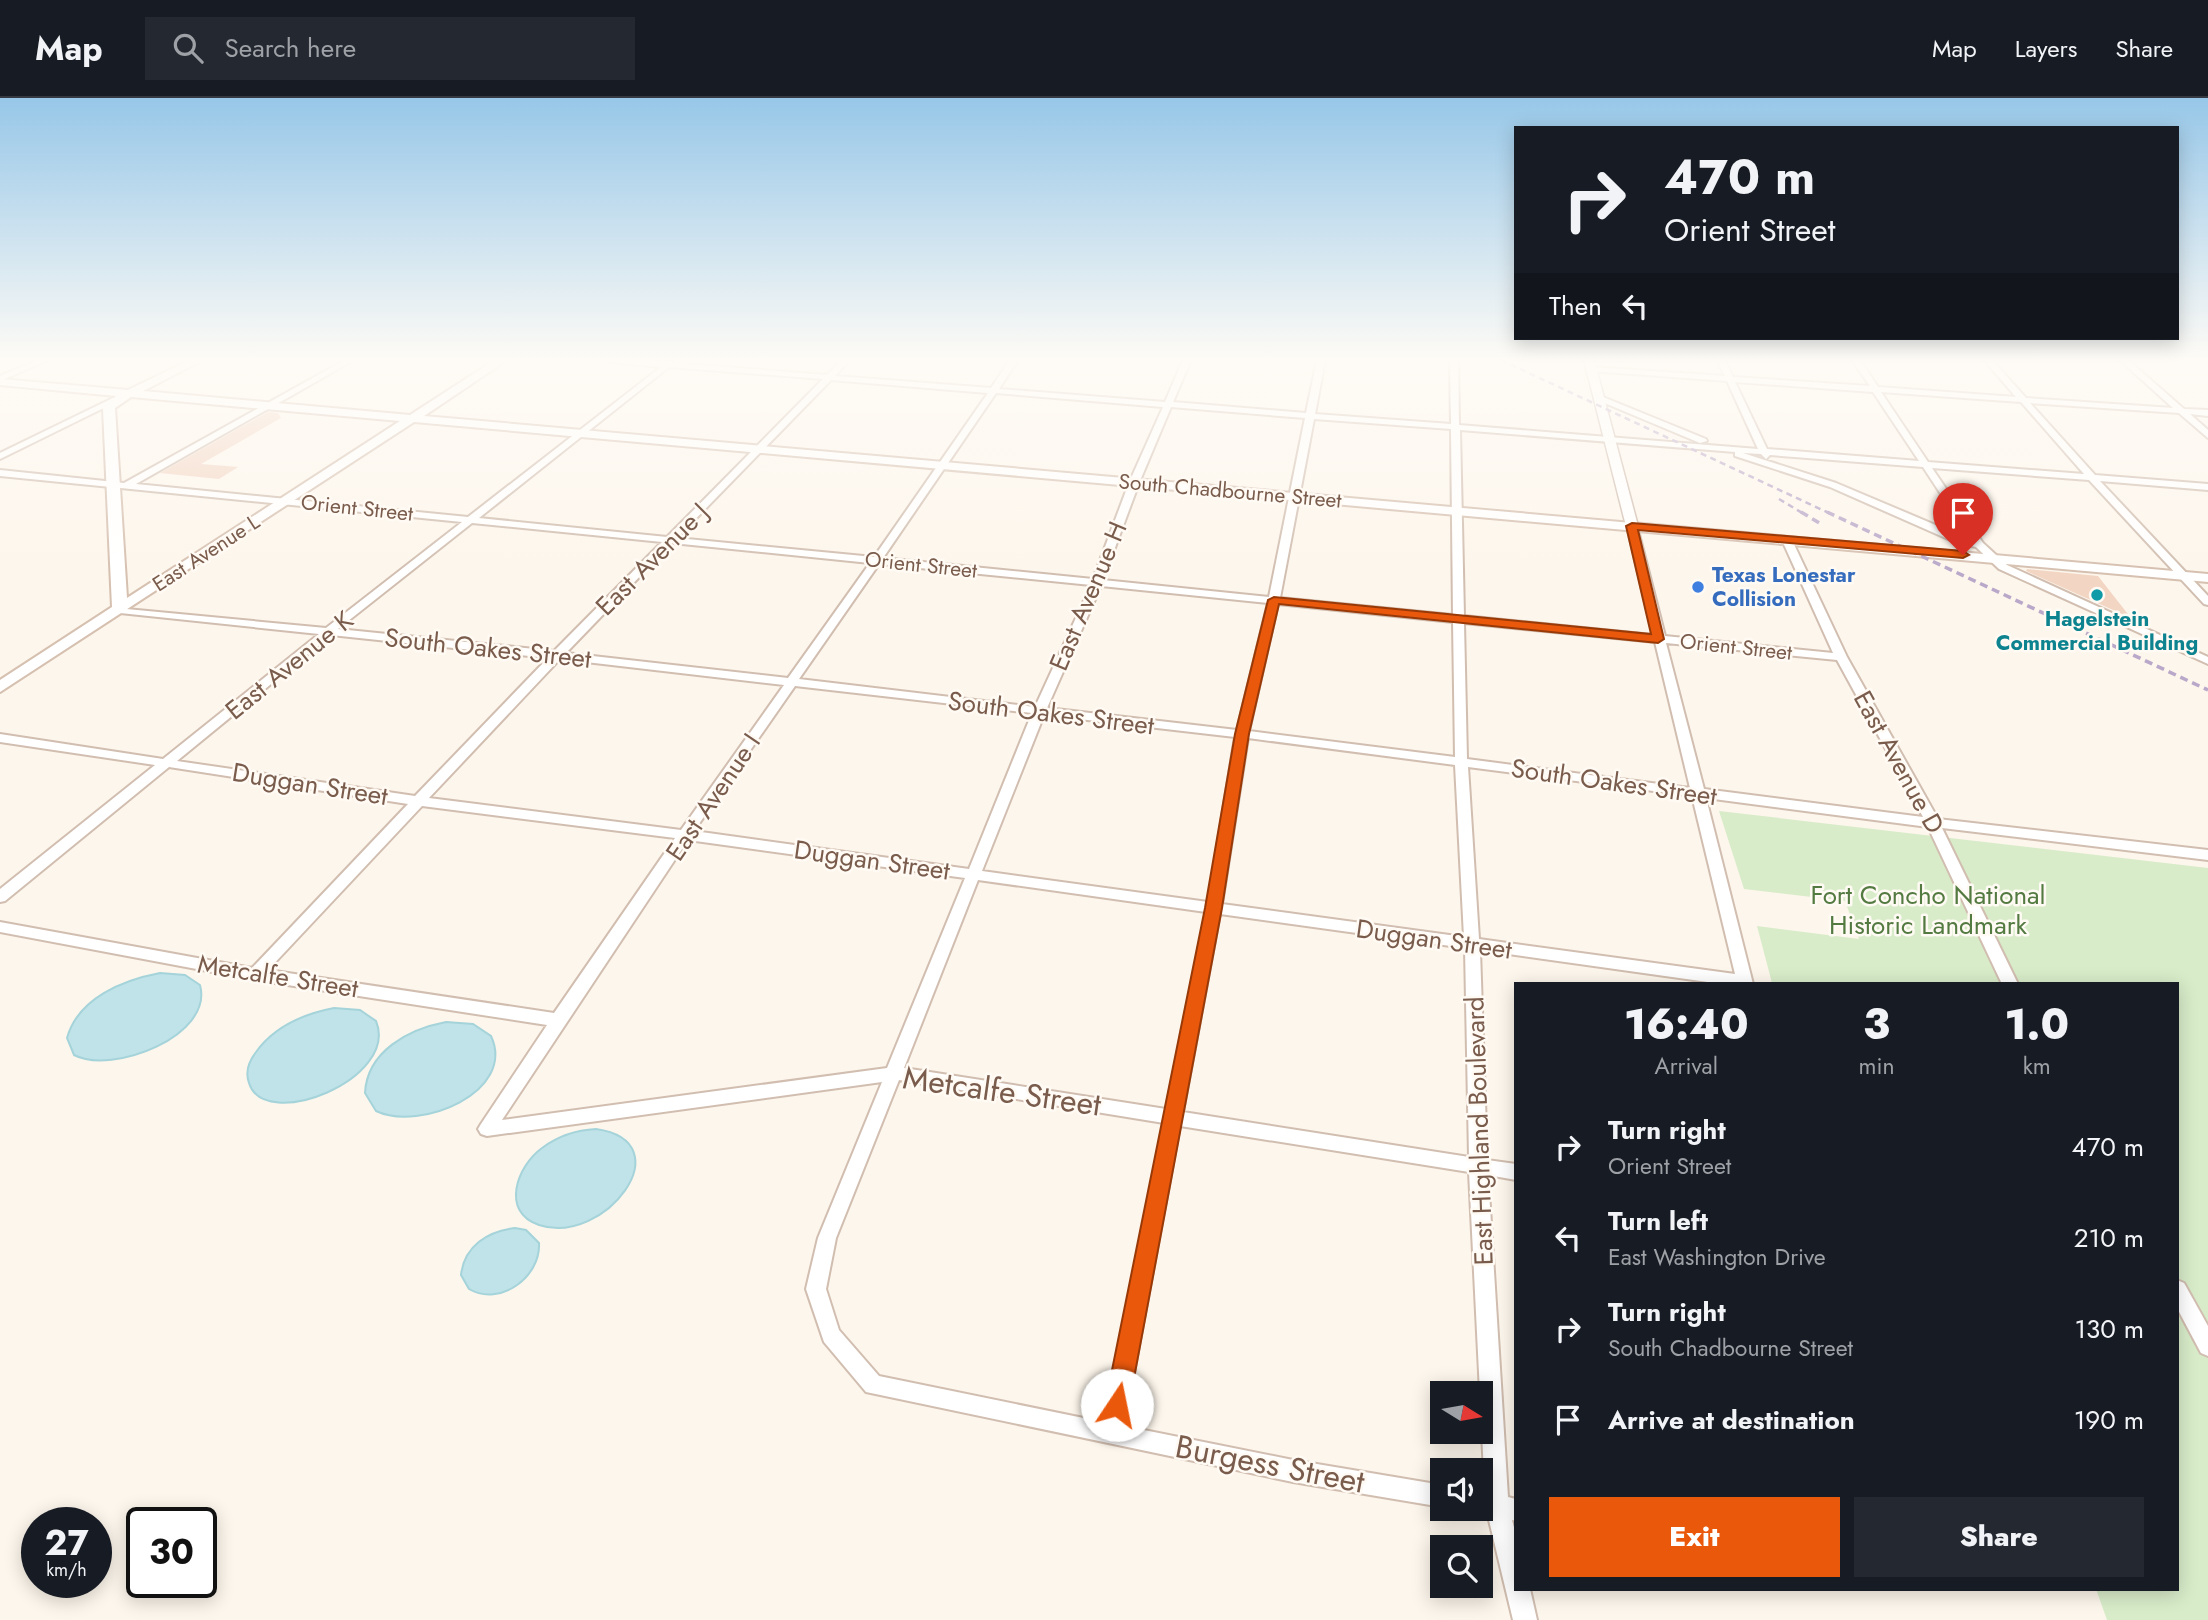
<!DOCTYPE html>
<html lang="en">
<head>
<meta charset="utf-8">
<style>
	body { margin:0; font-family:Jost,sans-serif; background:#242831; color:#f1f3f6; height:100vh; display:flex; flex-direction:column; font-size:26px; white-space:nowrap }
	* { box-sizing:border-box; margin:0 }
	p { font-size:23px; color:#9ea1a6 }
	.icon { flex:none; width:38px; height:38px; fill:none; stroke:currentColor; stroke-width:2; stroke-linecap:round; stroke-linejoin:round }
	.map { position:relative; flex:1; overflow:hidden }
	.side { position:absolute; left:1514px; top:884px; width:665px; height:609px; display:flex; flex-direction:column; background:#171b24; border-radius:0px; box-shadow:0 4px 18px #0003 }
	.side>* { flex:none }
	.banner { position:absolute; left:1514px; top:28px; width:665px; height:214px; border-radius:0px; box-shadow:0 4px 18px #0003; background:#171b24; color:#f1f3f6; overflow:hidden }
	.needle { width:46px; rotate:101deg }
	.controls { position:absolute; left:1430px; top:1283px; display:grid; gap:14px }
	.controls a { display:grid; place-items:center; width:63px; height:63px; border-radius:0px; background:#171b24; box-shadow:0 4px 18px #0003; font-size:35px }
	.speed { position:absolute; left:21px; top:1409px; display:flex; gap:14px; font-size:35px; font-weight:700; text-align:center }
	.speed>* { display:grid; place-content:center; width:91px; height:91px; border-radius:50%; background:#171b24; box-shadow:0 4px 18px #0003; line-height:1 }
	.speed small { font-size:18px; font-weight:400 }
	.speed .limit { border:4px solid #111; border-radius:10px; background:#fff; color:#111 }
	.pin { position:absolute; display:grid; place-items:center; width:60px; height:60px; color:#fff; margin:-72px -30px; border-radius:50% 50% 50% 0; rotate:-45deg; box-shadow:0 0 7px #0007 }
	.pin .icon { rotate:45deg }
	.me { position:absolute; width:77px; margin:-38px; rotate:11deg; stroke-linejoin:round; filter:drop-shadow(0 0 5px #0008) }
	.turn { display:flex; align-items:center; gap:24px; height:147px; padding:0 35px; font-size:32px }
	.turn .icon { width:91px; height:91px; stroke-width:2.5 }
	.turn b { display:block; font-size:49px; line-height:60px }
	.then { display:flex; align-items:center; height:66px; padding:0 35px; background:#0003; gap:14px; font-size:26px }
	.eta { display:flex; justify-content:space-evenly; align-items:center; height:119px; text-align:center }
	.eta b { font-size:42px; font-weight:800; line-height:49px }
	.cta { display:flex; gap:14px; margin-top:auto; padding:14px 35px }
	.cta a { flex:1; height:80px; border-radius:0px; background:#ea580c; color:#fff; font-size:28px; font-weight:800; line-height:80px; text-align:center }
	.cta a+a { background:#242831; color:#f1f3f6 }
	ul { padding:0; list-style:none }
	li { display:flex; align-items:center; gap:21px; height:91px; padding:0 35px }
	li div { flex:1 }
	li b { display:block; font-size:26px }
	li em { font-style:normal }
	header { display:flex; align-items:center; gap:42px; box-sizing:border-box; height:98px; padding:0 35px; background:#171b24; border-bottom:2px solid #363941 }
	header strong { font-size:33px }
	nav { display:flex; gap:38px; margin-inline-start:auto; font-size:24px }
	.search { width:490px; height:63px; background:#242831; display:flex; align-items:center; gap:18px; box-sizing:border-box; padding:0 24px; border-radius:0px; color:#9ea1a6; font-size:26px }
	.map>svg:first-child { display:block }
	.green { fill:#d8ecc9 }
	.water { fill:#bfe3e8; stroke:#a5d3da; stroke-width:2 }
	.building { fill:#f3d5c3 }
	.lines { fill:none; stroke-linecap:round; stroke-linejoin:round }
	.minor-casing { stroke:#d1beb0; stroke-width:4 }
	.tertiary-casing { stroke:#d1beb0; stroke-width:3 }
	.secondary-casing { stroke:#d6c0b0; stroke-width:4 }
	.minor { fill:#fff; fill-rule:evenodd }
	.tertiary { fill:#fff; fill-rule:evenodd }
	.secondary { fill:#fff; fill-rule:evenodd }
	.rail-far1 { stroke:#b9a8c9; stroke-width:2.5; stroke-dasharray:6 4.5; stroke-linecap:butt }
	.rail { stroke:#b9a8c9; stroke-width:3.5; stroke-dasharray:8 5; stroke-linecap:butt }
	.route { fill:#ea580c; stroke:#983908; stroke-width:2 }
	.shop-dot { fill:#3f7fe0; stroke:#fffaf3; stroke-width:2.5 }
	.culture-dot { fill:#0f9aa8; stroke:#fffaf3; stroke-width:2.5 }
	.labels { text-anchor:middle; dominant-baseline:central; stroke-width:5; stroke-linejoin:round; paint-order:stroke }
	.far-street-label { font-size:21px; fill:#7a5c4d; stroke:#fffaf3 }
	.far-shop-label { font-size:21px; font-weight:bold; fill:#366cbe; stroke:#fffaf3; text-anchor:start }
	.far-culture-label { font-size:21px; font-weight:bold; fill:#0d838f; stroke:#fffaf3 }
	.street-label { font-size:26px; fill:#7a5c4d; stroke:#fffaf3 }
	.park-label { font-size:26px; fill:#537a41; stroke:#fffaf3 }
	.near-street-label { font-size:32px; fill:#7a5c4d; stroke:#fffaf3 }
</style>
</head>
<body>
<header>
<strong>Map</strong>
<div class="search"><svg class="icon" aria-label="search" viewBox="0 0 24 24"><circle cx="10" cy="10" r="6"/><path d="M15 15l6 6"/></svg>Search here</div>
<nav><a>Map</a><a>Layers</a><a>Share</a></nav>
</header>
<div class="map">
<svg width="2208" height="1522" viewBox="0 0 2208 1522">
	<rect width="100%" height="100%" fill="#fdf6ec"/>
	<!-- green -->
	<path class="green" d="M1719,713L2208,770V1522H2107L2096,1491H2177V886L1772,885L1757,828L1859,841L1845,803L1744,791Z"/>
	<!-- water -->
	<g class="water">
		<path d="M160,875L185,877L200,887C214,938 112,977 74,957L67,940C78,900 123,882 160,875Z"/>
		<path d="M334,910L360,912L376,923C400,981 264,1035 249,985C245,974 249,963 256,954C274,929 303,916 334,910Z"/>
		<path d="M446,924L473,926L491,938C517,994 420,1034 376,1013L365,995C367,953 409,931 446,924Z"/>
		<path d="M596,1031C685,1044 604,1149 539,1127C500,1114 517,1068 542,1050C558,1038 576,1032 596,1031Z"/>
		<path d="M515,1130L526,1132L539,1145C541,1179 500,1209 469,1191L461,1177C464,1148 488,1133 515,1130Z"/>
	</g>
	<!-- building -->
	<g class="building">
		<path d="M268,314L278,315L281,320L201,366L238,369L219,381L160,375Z"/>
		<path d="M2027,471L2098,478L2131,520L2026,473Z"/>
	</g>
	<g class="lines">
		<!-- minor casing -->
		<g class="minor-casing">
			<g id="minor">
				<path d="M38,262H48L0,283V278Z"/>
				<path d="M345,262H354L136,386L468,419L661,269L608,264L604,262L670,263L674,265L827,277L842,262H850L835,278L991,290L1010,262H1018L999,291L1165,304L1183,262H1191L1173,304L1306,315L1317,262H1325L1315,316L1451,326L1450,262H1458L1459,327L1758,351L1727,283L1591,273L1587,271L1591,269L1725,278L1717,262H1725L1733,279L1870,288L1852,262H1860L1878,289L2016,299L1984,262H1992L2026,300L2173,310L2120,262H2128L2184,311L2208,312V318L2190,316L2208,332V340L2179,315L2030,305L2095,377L2208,386V392L2100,383L2208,498V507L2204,506L2089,382L1932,370L1983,445L2007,467L2208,559V566L1999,471L1976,449L1957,445L1830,389L1735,358V354L1460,332L1464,518L1653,537L1627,428L1632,425L1637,428L1665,538L1833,555L1782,442L1791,440L1847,559L1938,721L2208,752V762L1942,730L2018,886H2002L1928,729L1706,700L1753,886H1722L1480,852L1487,1062L1516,1066V1082L1488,1077L1508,1399L1516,1401V1423L1512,1422L1516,1437V1491H1530L1537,1522H1513L1488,1418L1472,1413L1471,1410H1480V1394L1485,1395L1469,1074L1180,1028L1124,1328L1293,1362L1442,1387V1409L1293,1384L866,1294L824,1244L806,1191L818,1140L882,984L487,1038L481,1036L478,1031L481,1026L547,927L255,882L0,834V824L252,870L408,706L169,669L5,803L0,804V791L155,667L0,644V636L163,661L319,536L120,515L116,514V510L326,530L462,424L0,378V372L124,385ZM669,269L823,281L667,439L479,420ZM831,282L988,295L874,459L677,440ZM1735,284L1873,294L1919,363L1767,351ZM1881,294L2021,304L2084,376L1928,364ZM996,295L1163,309L1129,385L1093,481L883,460ZM1171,309L1305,320L1269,499L1103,482L1139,385ZM1314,321L1451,331L1453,517L1280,500ZM1743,355L1761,356L1766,361L1770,357L1923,369L1971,442L1836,385ZM472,425L662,444L554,553L338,531ZM672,445L870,465L788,580L566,555ZM879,466L1091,487L1035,609L799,581ZM1101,488L1268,505L1237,632L1047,610ZM1278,506L1453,524L1455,659L1249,633ZM1464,525L1655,544L1690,690L1467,661ZM331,537L548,560L415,698L177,663ZM1666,545L1837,562L1923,719L1704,691ZM560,561L784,587L681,732L429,700ZM795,588L1032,615L969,771L694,733ZM1044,617L1235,639L1208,804L982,773ZM1248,640L1455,667L1464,839L1222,806ZM1468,669L1692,698L1735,876L1479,841ZM422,708L675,740L554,915L268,872ZM688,742L965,780L887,970L502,1022ZM978,782L1206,814L1166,1011L904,970ZM1220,816L1465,850L1469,1059L1183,1014ZM899,982L1164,1025L1103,1324L879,1278L839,1232L826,1191L836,1140Z"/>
				<path d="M1598,297L1706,341L1707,343L1700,345L1595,301L1594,299Z"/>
				<path d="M113,300L120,302L0,361V355Z"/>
				<path d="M2177,1182L2184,1185L2208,1228V1258L2201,1255L2177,1210Z"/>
			</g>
		</g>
		<!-- tertiary casing -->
		<g class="tertiary-casing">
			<path id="tertiary" d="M1584,262H1594L1638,428L1636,431L1626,428Z"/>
		</g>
		<!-- secondary casing -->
		<g class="secondary-casing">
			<path id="secondary" d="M190,262H203L143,293L410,317L495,262H507L424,318L2208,476V484L414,324L0,594V582L112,509L103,310L116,298L0,287V281L128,292ZM131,299L400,323L127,500L115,310Z"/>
		</g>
		<!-- minor -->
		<use href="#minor" class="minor"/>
		<!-- tertiary -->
		<use href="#tertiary" class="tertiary"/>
		<!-- secondary -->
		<use href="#secondary" class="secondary"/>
		<!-- rail-far1 -->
		<g class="rail-far1">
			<path d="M1501,262L1831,416"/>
			<path d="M1779,401L1804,416"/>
		</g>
		<!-- rail -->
		<g class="rail">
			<path d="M1801,414L1821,426"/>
			<path d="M1827,414L2208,592"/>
		</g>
	</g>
	<!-- sky -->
	<linearGradient id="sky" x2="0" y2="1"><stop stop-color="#97c7e8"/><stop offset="0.55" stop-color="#fefbf6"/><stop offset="1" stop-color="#fefbf6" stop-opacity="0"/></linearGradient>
	<rect width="2208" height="475" fill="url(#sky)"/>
	<!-- route -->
	<path class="route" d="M1632,425L1963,453L1969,457L1963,460L1638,432L1664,541L1658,545L1279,506L1249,636L1222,810L1129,1307L1126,1316L1117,1319L1109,1316L1105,1307L1205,810L1235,636L1268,502L1274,499L1651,536L1626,428Z"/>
	<!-- markers -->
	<circle class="shop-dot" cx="1698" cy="489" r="7"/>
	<circle class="culture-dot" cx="2097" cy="497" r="7"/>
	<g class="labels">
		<!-- far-street labels -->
		<g class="far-street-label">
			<text transform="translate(1230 393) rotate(5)">South Chadbourne Street</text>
			<text transform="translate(357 410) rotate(6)">Orient Street</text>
			<text transform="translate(206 455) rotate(-33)">East Avenue L</text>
			<text transform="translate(921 467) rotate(6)">Orient Street</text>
			<text transform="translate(1736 549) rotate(6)">Orient Street</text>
		</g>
		<!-- far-shop labels -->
		<g class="far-shop-label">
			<text x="1712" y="477">Texas Lonestar<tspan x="1712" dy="24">Collision</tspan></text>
		</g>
		<!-- far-culture labels -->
		<g class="far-culture-label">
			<text x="2097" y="521">Hagelstein<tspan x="2097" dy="24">Commercial Building</tspan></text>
		</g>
		<!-- street labels -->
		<g class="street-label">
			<text transform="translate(652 461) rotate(-45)">East Avenue J</text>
			<text transform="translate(1088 498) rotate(-67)">East Avenue H</text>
			<text transform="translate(488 550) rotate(6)">South Oakes Street</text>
			<text transform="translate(289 567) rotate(-39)">East Avenue K</text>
			<text transform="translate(1051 615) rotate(7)">South Oakes Street</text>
			<text transform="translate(1899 664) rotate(61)">East Avenue D</text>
			<text transform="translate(1614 684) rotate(8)">South Oakes Street</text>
			<text transform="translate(310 686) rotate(9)">Duggan Street</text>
			<text transform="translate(713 699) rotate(-56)">East Avenue I</text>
			<text transform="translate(872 762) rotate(8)">Duggan Street</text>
			<text transform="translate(1434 841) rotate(8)">Duggan Street</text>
			<text transform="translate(278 878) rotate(9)">Metcalfe Street</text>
			<text transform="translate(1479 1033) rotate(-92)">East Highland Boulevard</text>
		</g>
		<!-- park labels -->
		<g class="park-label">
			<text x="1928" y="797">Fort Concho National<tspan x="1928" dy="30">Historic Landmark</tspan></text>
		</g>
		<!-- near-street labels -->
		<g class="near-street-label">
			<text transform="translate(1002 993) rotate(8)">Metcalfe Street</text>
			<text transform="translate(1270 1366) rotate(11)">Burgess Street</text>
		</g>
	</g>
</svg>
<div class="controls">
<a><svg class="needle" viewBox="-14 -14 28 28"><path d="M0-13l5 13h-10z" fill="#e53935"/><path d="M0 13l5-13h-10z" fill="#9ea1a6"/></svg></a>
<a><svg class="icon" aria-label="sound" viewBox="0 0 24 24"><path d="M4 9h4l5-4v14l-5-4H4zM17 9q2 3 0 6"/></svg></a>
<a><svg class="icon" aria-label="search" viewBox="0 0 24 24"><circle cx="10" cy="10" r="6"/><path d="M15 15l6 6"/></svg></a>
</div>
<div class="speed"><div>27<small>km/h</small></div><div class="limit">30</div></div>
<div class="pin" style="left:1963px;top:457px;background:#d93025"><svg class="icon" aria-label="arrive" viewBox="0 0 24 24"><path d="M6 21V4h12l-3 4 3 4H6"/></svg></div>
<svg class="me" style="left:1117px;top:1307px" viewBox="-20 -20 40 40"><circle r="19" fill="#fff"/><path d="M0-13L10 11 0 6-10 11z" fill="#ea580c"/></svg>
<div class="banner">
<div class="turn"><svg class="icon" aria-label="right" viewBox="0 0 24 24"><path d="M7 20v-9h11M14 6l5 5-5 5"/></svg><div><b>470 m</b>Orient Street</div></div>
<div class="then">Then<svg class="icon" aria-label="left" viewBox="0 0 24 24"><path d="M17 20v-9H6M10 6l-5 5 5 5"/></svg></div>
</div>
<section class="side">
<div class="eta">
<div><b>16:40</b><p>Arrival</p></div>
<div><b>3</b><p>min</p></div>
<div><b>1.0</b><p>km</p></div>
</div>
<ul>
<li><svg class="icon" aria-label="right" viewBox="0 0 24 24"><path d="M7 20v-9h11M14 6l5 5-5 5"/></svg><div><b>Turn right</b><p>Orient Street</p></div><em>470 m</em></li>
<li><svg class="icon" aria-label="left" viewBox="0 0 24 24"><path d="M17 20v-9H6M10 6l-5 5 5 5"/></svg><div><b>Turn left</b><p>East Washington Drive</p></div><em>210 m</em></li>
<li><svg class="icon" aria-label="right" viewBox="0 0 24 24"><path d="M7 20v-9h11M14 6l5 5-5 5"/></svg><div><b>Turn right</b><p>South Chadbourne Street</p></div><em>130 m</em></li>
<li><svg class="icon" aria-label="arrive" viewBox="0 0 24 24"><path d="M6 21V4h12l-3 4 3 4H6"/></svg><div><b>Arrive at destination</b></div><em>190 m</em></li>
</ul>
<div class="cta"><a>Exit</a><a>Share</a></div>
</section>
</div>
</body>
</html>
